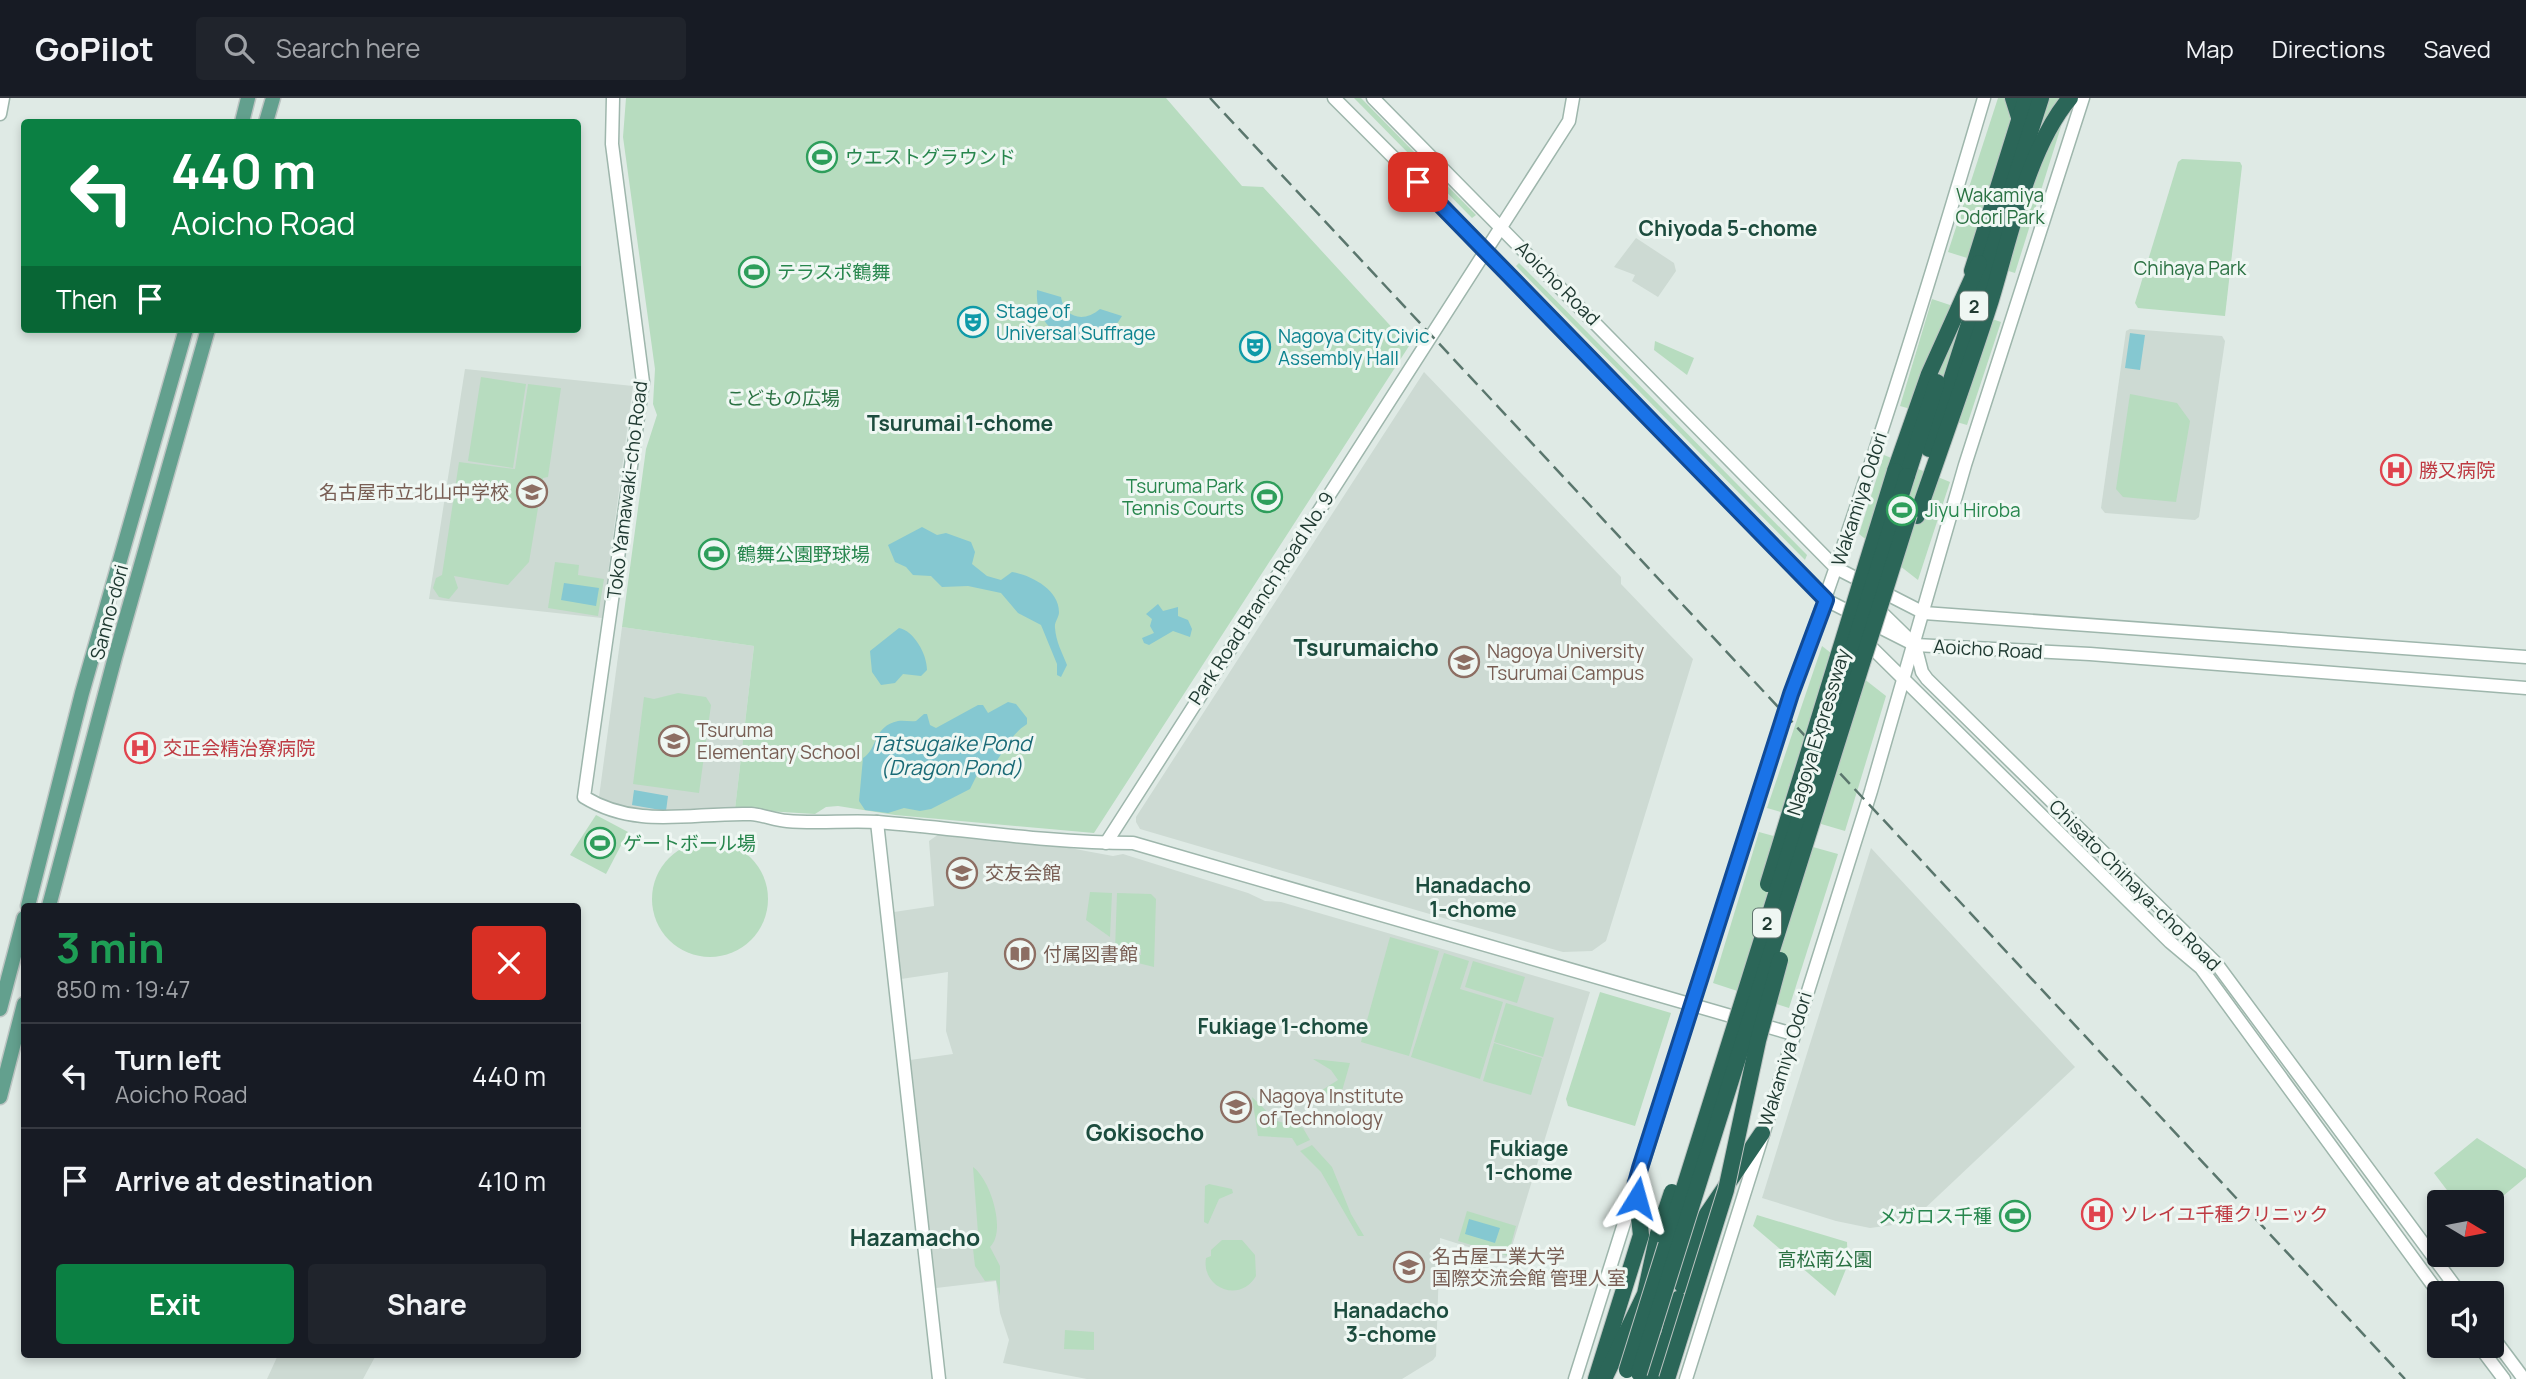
<!DOCTYPE html>
<html lang="en">
<head>
<meta charset="utf-8">
<style>
	body { margin:0; font-family:Manrope,"Noto Sans JP",sans-serif; background:#20242c; color:#f1f3f6; height:100vh; display:flex; flex-direction:column; font-size:26px; white-space:nowrap }
	* { box-sizing:border-box; margin:0 }
	p { font-size:23px; color:#9ea1a6 }
	.icon { flex:none; width:38px; height:38px; fill:none; stroke:currentColor; stroke-width:2; stroke-linecap:round; stroke-linejoin:round }
	.map { position:relative; flex:1; overflow:hidden }
	.details { position:absolute; left:21px; top:805px; width:560px; height:455px; display:flex; flex-direction:column; background:#171b24; border-radius:7px; box-shadow:0 4px 10px #0003 }
	.details>* { flex:none }
	.banner { position:absolute; left:21px; top:21px; width:560px; height:214px; border-radius:7px; box-shadow:0 4px 10px #0003; background:#0b8043; color:#fff; overflow:hidden }
	.needle { width:46px; rotate:100deg }
	.fabs { position:absolute; left:2427px; top:1092px; display:grid; gap:14px }
	.fabs a { display:grid; place-items:center; width:77px; height:77px; border-radius:7px; background:#171b24; box-shadow:0 4px 10px #0003; font-size:35px }
	.pin { position:absolute; display:grid; place-items:center; width:60px; height:60px; color:#fff; margin:-30px; border-radius:14px; box-shadow:0 4px 10px #0006 }
	.me { position:absolute; width:77px; margin:-38px; rotate:8deg; stroke-linejoin:round; filter:drop-shadow(0 0 5px #0008) }
	.turn { display:flex; align-items:center; gap:24px; height:147px; padding:0 35px; font-size:32px }
	.turn .icon { width:91px; height:91px; stroke-width:2.5 }
	.turn b { display:block; font-size:49px; line-height:60px }
	.then { display:flex; align-items:center; height:66px; padding:0 35px; background:#0003; gap:14px; font-size:26px }
	.round { display:grid; place-items:center; flex:none; width:74px; height:74px; border-radius:7px; background:#20242c }
	.overview { display:flex; align-items:center; justify-content:space-between; height:119px; padding:0 35px }
	h1 { font-size:42px; font-weight:700; line-height:52px; color:#1e9e55 }
	.action { display:flex; gap:14px; margin-top:auto; padding:14px 35px }
	.action a { flex:1; height:80px; border-radius:7px; background:#0b8043; color:#fff; font-size:28px; font-weight:700; line-height:80px; text-align:center }
	.action a+a { background:#20242c; color:#f1f3f6 }
	ul { padding:0; list-style:none }
	li { display:flex; align-items:center; gap:21px; height:105px; padding:0 35px; border-top:2px solid #363941 }
	li div { flex:1 }
	li b { display:block; font-size:26px }
	li em { font-style:normal }
	header { display:flex; align-items:center; gap:42px; box-sizing:border-box; height:98px; padding:0 35px; background:#171b24; border-bottom:2px solid #363941 }
	header strong { font-size:33px }
	nav { display:flex; gap:38px; margin-inline-start:auto; font-size:24px }
	.search { width:490px; height:63px; background:#20242c; display:flex; align-items:center; gap:18px; box-sizing:border-box; padding:0 24px; border-radius:7px; color:#9ea1a6; font-size:26px }
	.map>svg:first-child { display:block }
	.built { fill:#cddad3 }
	.green { fill:#b7dcbf }
	.water { fill:#85c8d1 }
	.lines { fill:none; stroke-linecap:round; stroke-linejoin:round }
	.secondary-casing { stroke:#9eb6ac; stroke-width:15 }
	.primary-casing { stroke:#bcc4c2; stroke-width:17 }
	.highway-casing { stroke:#bcc4c2; stroke-width:18 }
	.secondary { stroke:#fff; stroke-width:12 }
	.primary { stroke:#63a08e; stroke-width:14 }
	.highway { stroke:#2b6658; stroke-width:16 }
	.rail { stroke:#5a766d; stroke-width:2.5; stroke-dasharray:14 7; stroke-linecap:butt }
	.highway-bridge-casing { stroke:#bcc4c2; stroke-width:18; stroke-linecap:butt }
	.highway-bridge { stroke:#2b6658; stroke-width:16 }
	.route-casing { stroke:#114b97; stroke-width:18 }
	.route { stroke:#1a73e8; stroke-width:12 }
	.labels { text-anchor:middle; dominant-baseline:central; stroke-width:6; stroke-linejoin:round; paint-order:stroke }
	.shield { fill:#eff7f3; stroke:#5e736c; stroke-width:2 }
	.shield-label { font-size:18px; font-weight:bold; fill:#203a32 }
	.leisure-label { font-size:19px; fill:#27864d; stroke:#eff7f3; text-anchor:start }
	.park-label { font-size:19px; fill:#2a7142; stroke:#eff7f3 }
	.street-label { font-size:19px; fill:#203a32; stroke:#eff7f3 }
	.culture-label { font-size:19px; fill:#0d838f; stroke:#eff7f3; text-anchor:start }
	.health-label { font-size:19px; fill:#be3a42; stroke:#eff7f3; text-anchor:start }
	.education-label { font-size:19px; fill:#785e54; stroke:#eff7f3; text-anchor:start }
	.neighbourhood-label { font-size:21px; font-weight:bold; fill:#1c4c3e; stroke:#eff7f3 }
	.water-label { font-size:21px; font-style:italic; fill:#1a6a76; stroke:#eff7f3 }
	.quarter-label { font-size:23px; font-weight:bold; fill:#1c4c3e; stroke:#eff7f3 }
</style>
</head>
<body>
<header>
<strong>GoPilot</strong>
<div class="search"><svg class="icon" aria-label="search" viewBox="0 0 24 24"><circle cx="10" cy="10" r="6"/><path d="M15 15l6 6"/></svg>Search here</div>
<nav><a>Map</a><a>Directions</a><a>Saved</a></nav>
</header>
<div class="map">
<svg width="2526" height="1281" viewBox="0 0 2526 1281">
	<rect width="100%" height="100%" fill="#dfeae5"/>
	<!-- built -->
	<g class="built">
		<path d="M1636,140L1674,165L1676,173L1658,199L1632,183L1635,177L1614,169Z"/>
		<path d="M2130,231L2222,238L2225,243L2199,419L2195,422L2105,415L2101,410L2126,233Z"/>
		<path d="M465,271L633,288L602,520L429,501Z"/>
		<path d="M1424,274L1621,479V486L1693,561L1606,843L1592,853L1563,854L1457,824L1140,731L1136,724V719Z"/>
		<path d="M622,529L754,548L735,711L652,715L626,710L599,699Z"/>
		<path d="M939,736L1048,746L1113,758L1123,756L1248,795L1265,803L1281,804L1590,894L1509,1158L1504,1160L1440,1140L1436,1258L1433,1262L1402,1281H1087L1003,1265L1009,1242L1000,1215L996,1183L936,1190L910,962L953,956L946,933L948,874L901,881L894,814L934,808L929,743Z"/>
		<path d="M1871,750L2075,969L1922,1113L1893,1127L1870,1130L1836,1123L1762,1100Z"/>
		<path d="M278,1257V1256L376,1257L363,1281H267Z"/>
	</g>
	<!-- green -->
	<g class="green">
		<path d="M626,0H1166L1242,88L1263,89L1409,248L1094,735L895,717L838,708L826,709L815,716L735,711L754,548L622,529L646,351L657,317L653,306L655,271L623,39Z"/>
		<path d="M1354,0H1361L1476,117L1472,120Z"/>
		<path d="M1998,0H2070L2015,175L1948,154Z"/>
		<path d="M2182,61L2240,64L2242,68L2225,218L2138,210L2135,205L2178,64Z"/>
		<path d="M1519,165L1807,457L1805,462L1516,168Z"/>
		<path d="M1932,201L2001,224L1967,327L1900,308Z"/>
		<path d="M1655,243L1694,260L1687,277L1654,252Z"/>
		<path d="M481,279L526,286L513,370L468,363Z"/>
		<path d="M528,286L561,290L548,379L543,380L529,464L508,487L454,478L458,490L449,501L439,499L433,490L436,480L442,477L459,364L515,371Z"/>
		<path d="M2130,296L2177,305L2190,323L2176,404L2123,399L2116,391Z"/>
		<path d="M1884,357L1950,384L1918,482L1859,436Z"/>
		<path d="M555,464L579,467L578,477L604,481L598,518L548,510Z"/>
		<path d="M1822,548L1886,598L1845,733L1767,710Z"/>
		<path d="M678,595L706,599L711,607L699,695L633,686L644,599L654,601Z"/>
		<path d="M596,717L628,734L606,776L570,757Z"/>
		<path d="M1759,734L1838,756L1789,910L1713,885Z"/>
		<circle cx="710" cy="801" r="58"/>
		<path d="M1090,794L1112,795L1110,839L1086,822Z"/>
		<path d="M1117,795L1151,796L1156,801L1154,869L1134,864V857H1141V851H1128L1130,862L1115,852Z"/>
		<path d="M1390,839L1439,853L1409,958L1361,944Z"/>
		<path d="M1444,855L1469,863L1460,891L1503,904L1480,981L1411,959Z"/>
		<path d="M1473,863L1525,879L1517,905L1465,889Z"/>
		<path d="M1600,894L1671,915L1635,1028L1568,1008L1566,1001Z"/>
		<path d="M1506,905L1554,920L1543,959L1494,944Z"/>
		<path d="M1494,945L1542,960L1531,997L1483,983Z"/>
		<path d="M1313,961L1350,965L1340,1000L1319,994L1338,982L1331,972Z"/>
		<path d="M1252,999L1277,1023L1303,1030L1310,1042L1297,1048L1292,1040L1258,1038Z"/>
		<path d="M2477,1040L2526,1071V1079L2492,1107V1104H2456L2434,1075Z"/>
		<path d="M1312,1047L1332,1069L1351,1116L1364,1138H1358L1321,1074L1300,1053Z"/>
		<path d="M973,1069C990,1081 1007,1133 990,1149L1000,1168V1198L996,1182L985,1183L975,1168L972,1142L978,1135Z"/>
		<path d="M1209,1086L1232,1091L1233,1095L1219,1101L1208,1126L1204,1124L1205,1088Z"/>
		<path d="M1467,1113L1516,1128L1508,1158L1458,1143Z"/>
		<path d="M1757,1117L1847,1144L1848,1166L1835,1198L1753,1128Z"/>
		<path d="M1222,1142H1242L1255,1157L1256,1178C1240,1206 1201,1190 1206,1160L1211,1158V1152Z"/>
		<path d="M1065,1232L1094,1234V1252L1064,1251Z"/>
	</g>
	<!-- water -->
	<g class="water">
		<path d="M1037,192L1061,199C1064,220 1084,225 1100,211L1122,218C1097,262 1033,243 1037,192Z"/>
		<path d="M2130,235L2145,237L2140,272L2125,270Z"/>
		<path d="M922,429L937,437L946,435L971,444L975,454L972,466L987,478L1001,482L1012,474C1030,477 1059,491 1059,514C1059,520 1054,524 1055,530C1056,544 1062,554 1067,567L1061,579L1057,577V566L1041,527L1018,515L1001,495L968,488L942,489L931,478L913,477L906,469L895,464L888,447Z"/>
		<path d="M564,485L599,490L596,508L561,502Z"/>
		<path d="M1158,506L1163,513L1178,509V518L1188,522L1192,531L1190,539L1173,533L1149,547L1144,545L1142,540L1154,535L1150,528L1152,521L1146,516Z"/>
		<path d="M899,530C914,533 927,556 927,572L921,578L903,576L895,585L881,587L872,574L870,553Z"/>
		<path d="M1008,604L1016,606L1027,620V626C1010,637 1004,653 992,670L981,669L970,691L931,711L920,713L904,710L888,715L865,712L859,703L863,660C878,651 873,628 898,623C904,622 910,624 916,623L924,616H927L930,627L936,630L978,607H983L988,615Z"/>
		<path d="M634,692L668,698L666,713L632,707Z"/>
		<path d="M1469,1121L1500,1130L1495,1145L1465,1136Z"/>
	</g>
	<g class="lines">
		<!-- secondary casing -->
		<g class="secondary-casing">
			<g id="secondary">
				<path d="M613,0L612,46L643,284L584,699C638,732 692,714 751,716C763,717 775,722 787,723C817,726 848,722 878,724C962,731 1047,745 1133,745L1793,936"/>
				<path d="M1334,0L1507,173L1826,502L1915,547L2090,556L2526,590"/>
				<path d="M1373,0L1836,470L1924,515L2526,559"/>
				<path d="M0,16L3,0"/>
				<path d="M1874,507L1915,547L1922,574L1927,581L2216,865L2460,1195"/>
				<path d="M1865,543L2170,844L2201,870L2440,1197"/>
				<path d="M877,724L939,1281"/>
				<path d="M1106,745L1562,34L1569,23L1573,0"/>
				<path d="M2492,1238L2524,1281"/>
				<path d="M2479,1248L2504,1281"/>
				<path d="M1575,1281L1791,595C1863,400 1925,200 1984,0"/>
				<path d="M1686,1281L1871,693L1965,367L2083,0"/>
			</g>
		</g>
		<!-- primary casing -->
		<g class="primary-casing">
			<g id="primary">
				<path d="M242,24L248,0"/>
				<path d="M266,24L273,0"/>
				<path d="M28,808L82,595L186,231"/>
				<path d="M49,808L115,559L208,231"/>
				<path d="M0,911L24,820"/>
				<path d="M0,999L24,906"/>
			</g>
		</g>
		<!-- highway casing -->
		<g class="highway-casing">
			<g id="highway">
				<path d="M2013,0L2019,19L2020,48"/>
				<path d="M1972,173L2026,0"/>
				<path d="M1929,351L2041,0"/>
				<path d="M1895,373L1929,276L1979,165"/>
				<path d="M1907,378L1937,284"/>
				<path d="M1917,418C1942,346 1968,274 1991,202C2010,140 2028,49 2070,0"/>
				<path d="M1682,1187L1705,1119L1762,1035"/>
				<path d="M1596,1281L1641,1137L1635,1085"/>
				<path d="M1604,1281L1645,1196L1658,1136"/>
				<path d="M1650,1281L1669,1237L1678,1201"/>
			</g>
		</g>
		<!-- secondary -->
		<use href="#secondary" class="secondary"/>
		<!-- primary -->
		<use href="#primary" class="primary"/>
		<!-- highway -->
		<use href="#highway" class="highway"/>
		<!-- rail -->
		<path class="rail" d="M1210,0L2405,1281"/>
		<!-- highway-bridge casing -->
		<g class="highway-bridge-casing">
			<g id="highway-bridge">
				<path d="M1768,786L1895,373"/>
				<path d="M1658,1136L1672,1094"/>
				<path d="M1627,1272L1907,378"/>
				<path d="M1639,1275L1909,416"/>
				<path d="M1667,1281L1726,1092L1758,943L1780,862"/>
			</g>
		</g>
		<!-- highway-bridge -->
		<use href="#highway-bridge" class="highway-bridge"/>
	</g>
	<g class="lines">
		<!-- route casing -->
		<g class="route-casing">
			<path id="route" d="M1418,84L1826,502L1791,596L1640,1070L1636,1085L1637,1100"/>
		</g>
		<!-- route -->
		<use href="#route" class="route"/>
	</g>
	<!-- icons -->
	<defs>
		<g id="stadium-ring" transform="scale(1.575)"><circle r="9.5" fill="#eff7f3" stroke="#2e9e5b" stroke-width="1.5"/><path d="M0-5a6.5 5 0 1 0 0 10a6.5 5 0 1 0 0-10ZM-3.5-1.8h7v3.6h-7Z" fill="#2e9e5b"/></g>
		<g id="theatre-ring" transform="scale(1.575)"><circle r="9.5" fill="#eff7f3" stroke="#0f9aa8" stroke-width="1.5"/><path d="M-5-5.5Q0-4 5-5.5V0Q5 5 0 6Q-5 5-5 0ZM-3.3-2.5H-1v1.5H-3.3ZM1-2.5H3.3v1.5H1ZM-2.8 1Q0 5.5 2.8 1Z" fill="#0f9aa8"/></g>
		<g id="hospital-ring" transform="scale(1.575)"><circle r="9.5" fill="#eff7f3" stroke="#e0444e" stroke-width="1.5"/><path d="M-5-5h3v3.5h4V-5h3V5h-3V1.5h-4V5h-3Z" fill="#e0444e"/></g>
		<g id="school-ring" transform="scale(1.575)"><circle r="9.5" fill="#eff7f3" stroke="#8d6e63" stroke-width="1.5"/><path d="M0-5L7-2L0 1L-7-2ZM-4 1L0 2.5L4 1V4Q0 6-4 4Z" fill="#8d6e63"/></g>
		<g id="university-ring" transform="scale(1.575)"><circle r="9.5" fill="#eff7f3" stroke="#8d6e63" stroke-width="1.5"/><path d="M0-5L7-2L0 1L-7-2ZM-4 1L0 2.5L4 1V4Q0 6-4 4Z" fill="#8d6e63"/></g>
		<g id="library-ring" transform="scale(1.575)"><circle r="9.5" fill="#eff7f3" stroke="#8d6e63" stroke-width="1.5"/><path d="M-6-4Q-3-5.5-.7-3.5V5Q-3 3-6 4ZM6-4Q3-5.5 .7-3.5V5Q3 3 6 4Z" fill="#8d6e63"/></g>
	</defs>
	<g fill-rule="evenodd">
		<use href="#stadium-ring" x="822" y="59"/>
		<use href="#stadium-ring" x="754" y="174"/>
		<use href="#theatre-ring" x="973" y="224"/>
		<use href="#theatre-ring" x="1255" y="249"/>
		<use href="#hospital-ring" x="2396" y="372"/>
		<use href="#school-ring" x="532" y="394"/>
		<use href="#stadium-ring" x="1267" y="399"/>
		<use href="#stadium-ring" x="1902" y="412"/>
		<use href="#stadium-ring" x="714" y="456"/>
		<use href="#university-ring" x="1464" y="564"/>
		<use href="#school-ring" x="674" y="643"/>
		<use href="#hospital-ring" x="140" y="650"/>
		<use href="#stadium-ring" x="600" y="745"/>
		<use href="#university-ring" x="962" y="775"/>
		<use href="#library-ring" x="1020" y="856"/>
		<use href="#university-ring" x="1236" y="1009"/>
		<use href="#hospital-ring" x="2097" y="1116"/>
		<use href="#stadium-ring" x="2015" y="1118"/>
		<use href="#university-ring" x="1409" y="1169"/>
	</g>
	<g class="labels">
		<!-- shield labels -->
		<g class="shield">
			<rect x="1960" y="193.5" width="28" height="29" rx="5"/>
			<rect x="1753" y="810.5" width="28" height="29" rx="5"/>
		</g>
		<g class="shield-label">
			<text x="1974" y="208">2</text>
			<text x="1767" y="825">2</text>
		</g>
		<!-- leisure labels -->
		<g class="leisure-label">
			<text x="845" y="59">ウエストグラウンド</text>
			<text x="777" y="174">テラスポ鶴舞</text>
			<text x="1244" y="388" text-anchor="end">Tsuruma Park<tspan x="1244" dy="22">Tennis Courts</tspan></text>
			<text x="1925" y="412">Jiyu Hiroba</text>
			<text x="737" y="456">鶴舞公園野球場</text>
			<text x="623" y="745">ゲートボール場</text>
			<text x="1992" y="1118" text-anchor="end">メガロス千種</text>
		</g>
		<!-- park labels -->
		<g class="park-label">
			<text x="2000" y="97">Wakamiya<tspan x="2000" dy="22">Odori Park</tspan></text>
			<text x="2190" y="170">Chihaya Park</text>
			<text x="783" y="300">こどもの広場</text>
			<text x="1825" y="1161">高松南公園</text>
		</g>
		<!-- street labels -->
		<g class="street-label">
			<text transform="translate(1558 185) rotate(45)">Aoicho Road</text>
			<text transform="translate(627 392) rotate(-83)">Toko Yamawaki-cho Road</text>
			<text transform="translate(1859 401) rotate(-72)">Wakamiya Odori</text>
			<text transform="translate(1261 500) rotate(-57)">Park Road Branch Road No. 9</text>
			<text transform="translate(109 514) rotate(-75)">Sanno-dori</text>
			<text transform="translate(1988 551) rotate(3)">Aoicho Road</text>
			<text transform="translate(1818 634) rotate(-73)">Nagoya Expressway</text>
			<text transform="translate(2135 787) rotate(45)">Chisato Chihaya-cho Road</text>
			<text transform="translate(1785 961) rotate(-73)">Wakamiya Odori</text>
		</g>
		<!-- culture labels -->
		<g class="culture-label">
			<text x="996" y="213">Stage of<tspan x="996" dy="22">Universal Suffrage</tspan></text>
			<text x="1278" y="238">Nagoya City Civic<tspan x="1278" dy="22">Assembly Hall</tspan></text>
		</g>
		<!-- health labels -->
		<g class="health-label">
			<text x="2419" y="372">勝又病院</text>
			<text x="163" y="650">交正会精治寮病院</text>
			<text x="2120" y="1116">ソレイユ千種クリニック</text>
		</g>
		<!-- education labels -->
		<g class="education-label">
			<text x="509" y="394" text-anchor="end">名古屋市立北山中学校</text>
			<text x="1487" y="553">Nagoya University<tspan x="1487" dy="22">Tsurumai Campus</tspan></text>
			<text x="697" y="632">Tsuruma<tspan x="697" dy="22">Elementary School</tspan></text>
			<text x="985" y="775">交友会館</text>
			<text x="1043" y="856">付属図書館</text>
			<text x="1259" y="998">Nagoya Institute<tspan x="1259" dy="22">of Technology</tspan></text>
			<text x="1432" y="1158">名古屋工業大学<tspan x="1432" dy="22">国際交流会館 管理人室</tspan></text>
		</g>
		<!-- neighbourhood labels -->
		<g class="neighbourhood-label">
			<text x="1728" y="130">Chiyoda 5-chome</text>
			<text x="960" y="325">Tsurumai 1-chome</text>
			<text x="1473" y="787">Hanadacho<tspan x="1473" dy="24">1-chome</tspan></text>
			<text x="1283" y="928">Fukiage 1-chome</text>
			<text x="1529" y="1050">Fukiage<tspan x="1529" dy="24">1-chome</tspan></text>
			<text x="1391" y="1212">Hanadacho<tspan x="1391" dy="24">3-chome</tspan></text>
		</g>
		<!-- water labels -->
		<g class="water-label">
			<text x="951" y="645">Tatsugaike Pond<tspan x="951" dy="24">(Dragon Pond)</tspan></text>
		</g>
		<!-- quarter labels -->
		<g class="quarter-label">
			<text x="1366" y="549">Tsurumaicho</text>
			<text x="1145" y="1034">Gokisocho</text>
			<text x="915" y="1139">Hazamacho</text>
		</g>
	</g>
</svg>
<div class="fabs">
<a><svg class="needle" viewBox="-14 -14 28 28"><path d="M0-13l5 13h-10z" fill="#e53935"/><path d="M0 13l5-13h-10z" fill="#9ea1a6"/></svg></a>
<a><svg class="icon" aria-label="sound" viewBox="0 0 24 24"><path d="M4 9h4l5-4v14l-5-4H4zM17 9q2 3 0 6"/></svg></a>
</div>
<div class="pin" style="left:1418px;top:84px;background:#d93025"><svg class="icon" aria-label="arrive" viewBox="0 0 24 24"><path d="M6 21V4h12l-3 4 3 4H6"/></svg></div>
<svg class="me" style="left:1637px;top:1100px" viewBox="-20 -20 40 40"><path d="M0-17L14 15 0 8-14 15z" fill="#1a73e8" stroke="#fff" stroke-width="4"/></svg>
<div class="banner">
<div class="turn"><svg class="icon" aria-label="left" viewBox="0 0 24 24"><path d="M17 20v-9H6M10 6l-5 5 5 5"/></svg><div><b>440 m</b>Aoicho Road</div></div>
<div class="then">Then<svg class="icon" aria-label="arrive" viewBox="0 0 24 24"><path d="M6 21V4h12l-3 4 3 4H6"/></svg></div>
</div>
<section class="details">
<div class="overview"><div><h1>3 min</h1><p>850 m · 19:47</p></div><a class="round" style="background:#d93025;color:#fff"><svg class="icon" aria-label="close" viewBox="0 0 24 24"><path d="M6 6l12 12M18 6L6 18"/></svg></a></div>
<ul>
<li><svg class="icon" aria-label="left" viewBox="0 0 24 24"><path d="M17 20v-9H6M10 6l-5 5 5 5"/></svg><div><b>Turn left</b><p>Aoicho Road</p></div><em>440 m</em></li>
<li><svg class="icon" aria-label="arrive" viewBox="0 0 24 24"><path d="M6 21V4h12l-3 4 3 4H6"/></svg><div><b>Arrive at destination</b></div><em>410 m</em></li>
</ul>
<div class="action"><a>Exit</a><a>Share</a></div>
</section>
</div>
</body>
</html>
